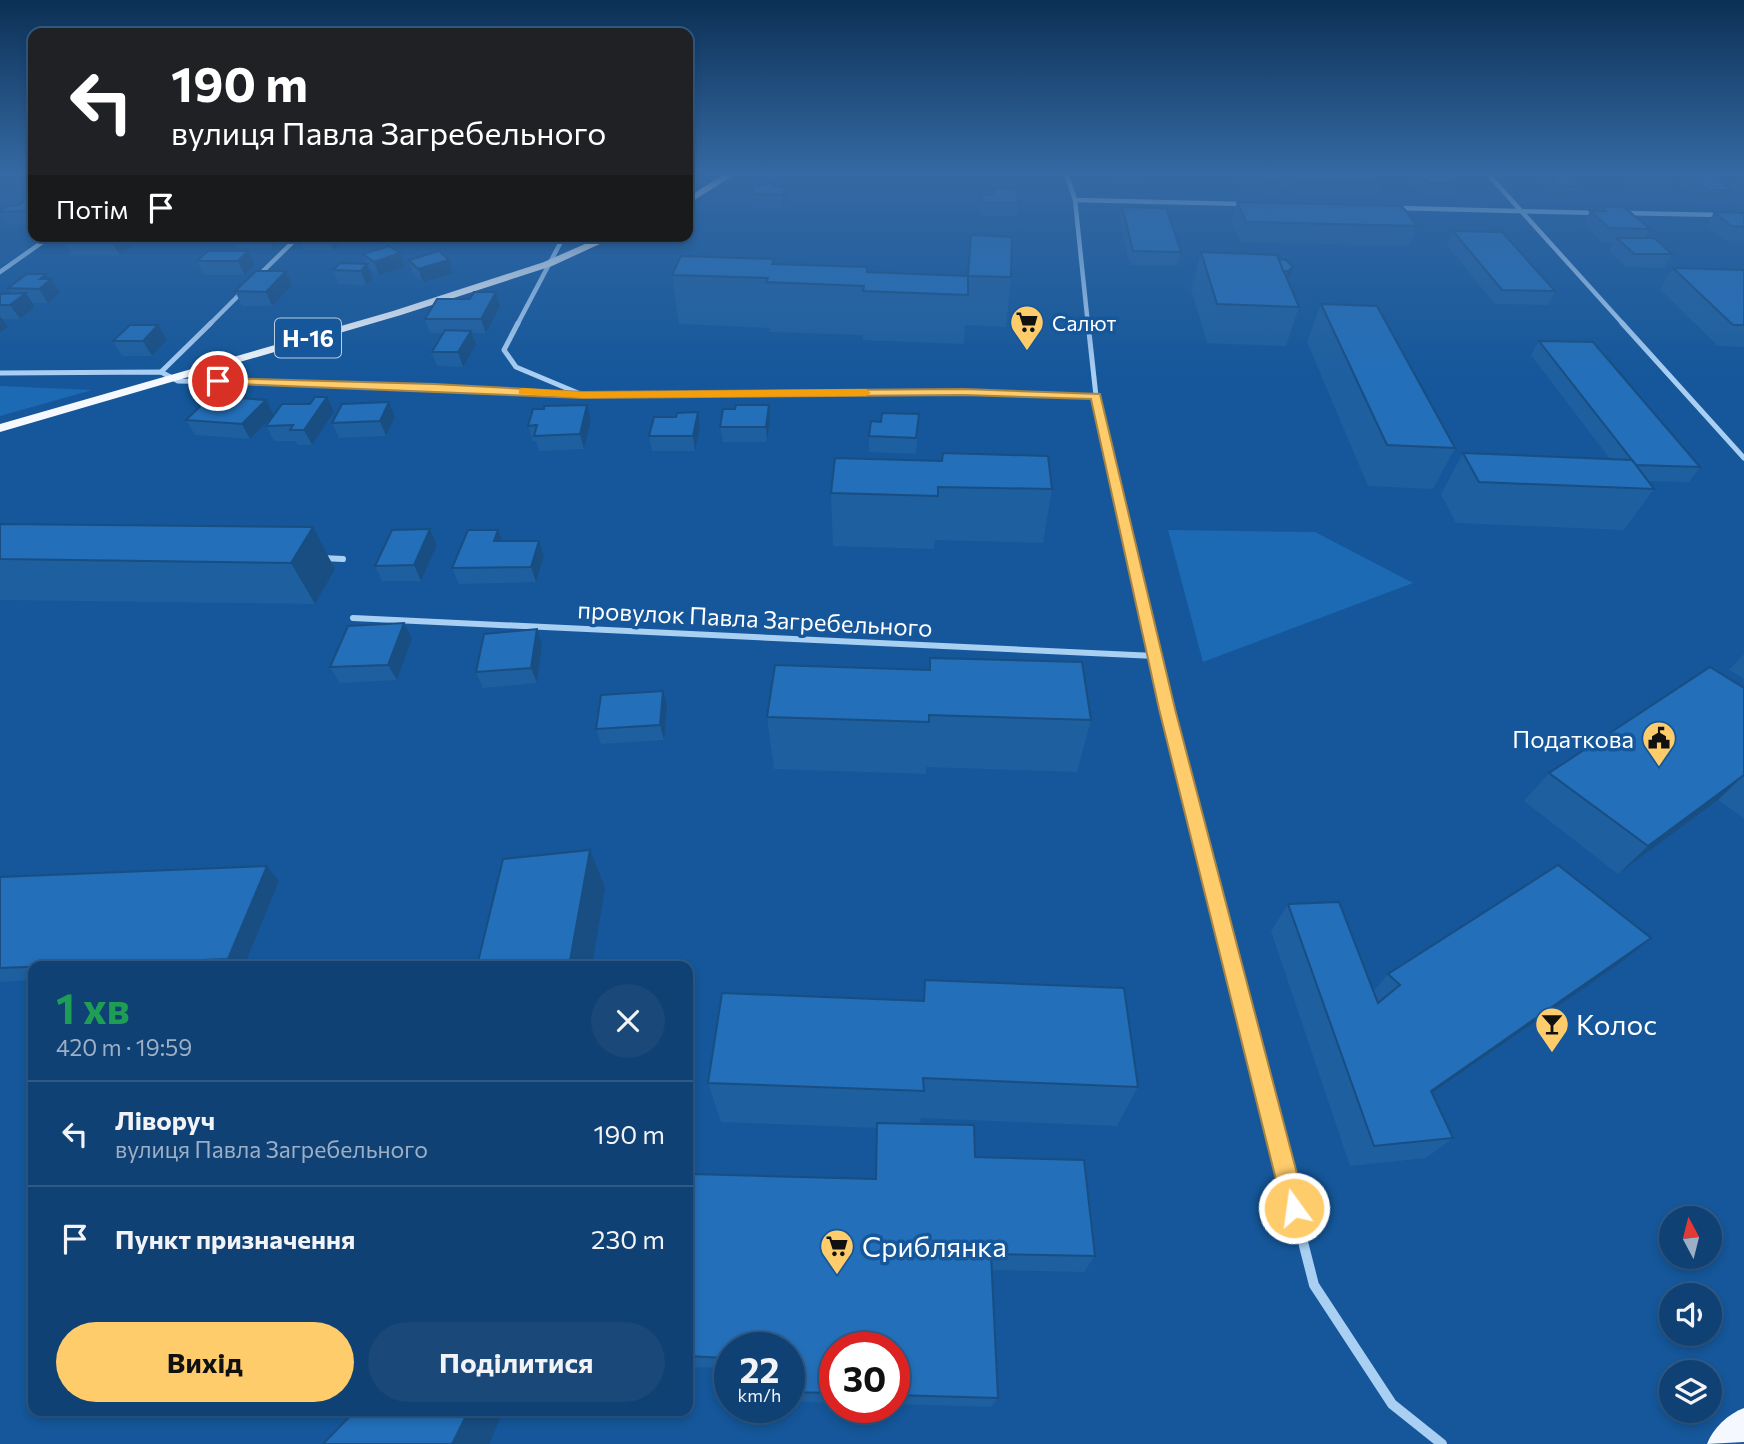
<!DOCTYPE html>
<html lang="uk">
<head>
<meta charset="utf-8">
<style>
	body { margin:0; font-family:Commissioner,sans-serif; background:#194879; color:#f1f3f6; height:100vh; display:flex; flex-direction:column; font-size:26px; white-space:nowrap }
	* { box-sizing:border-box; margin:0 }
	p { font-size:23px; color:#9cafc5 }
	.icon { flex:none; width:38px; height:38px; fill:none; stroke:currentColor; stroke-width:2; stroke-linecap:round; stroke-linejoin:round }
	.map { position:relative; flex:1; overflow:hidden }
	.sheet { position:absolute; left:28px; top:961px; width:665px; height:455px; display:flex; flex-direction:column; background:#104174; border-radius:14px; box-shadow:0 4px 10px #0003,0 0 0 2px #305a86 }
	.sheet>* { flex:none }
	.banner { position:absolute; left:28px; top:28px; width:665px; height:214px; border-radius:14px; box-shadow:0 4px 10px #0003,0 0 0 2px #305a86; background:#202124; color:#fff; overflow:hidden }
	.needle { width:46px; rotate:353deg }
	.controls { position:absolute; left:1659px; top:1206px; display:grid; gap:14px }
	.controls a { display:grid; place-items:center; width:63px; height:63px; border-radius:50%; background:#104174; box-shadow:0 4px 10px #0003,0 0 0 2px #305a86; font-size:35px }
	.speed { position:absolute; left:714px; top:1332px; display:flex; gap:14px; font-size:35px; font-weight:700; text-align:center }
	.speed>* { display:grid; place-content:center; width:91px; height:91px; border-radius:50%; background:#104174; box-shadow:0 4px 10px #0003,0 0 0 2px #305a86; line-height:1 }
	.speed small { font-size:18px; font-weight:400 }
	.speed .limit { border:10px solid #d22; background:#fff; color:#111 }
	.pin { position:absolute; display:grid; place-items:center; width:60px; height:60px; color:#fff; margin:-30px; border:4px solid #fff; border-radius:50%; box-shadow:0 2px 7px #0007 }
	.me { position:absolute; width:77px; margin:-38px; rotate:346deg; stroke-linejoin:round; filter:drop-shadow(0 0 5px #0008) }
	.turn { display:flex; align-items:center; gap:24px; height:147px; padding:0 28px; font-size:32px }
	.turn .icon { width:91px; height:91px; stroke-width:2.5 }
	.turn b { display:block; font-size:49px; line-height:60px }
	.then { display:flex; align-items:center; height:66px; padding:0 28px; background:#0003; gap:14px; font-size:26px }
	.round { display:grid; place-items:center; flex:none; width:74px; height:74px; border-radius:37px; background:#194879 }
	.head { display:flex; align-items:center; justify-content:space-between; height:119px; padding:0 28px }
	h1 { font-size:42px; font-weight:700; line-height:52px; color:#1e9e55 }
	.cta { display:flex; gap:14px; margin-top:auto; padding:14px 28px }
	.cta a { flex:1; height:80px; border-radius:42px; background:#ffcc6b; color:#111; font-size:28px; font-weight:700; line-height:80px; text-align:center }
	.cta a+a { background:#194879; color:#f1f3f6 }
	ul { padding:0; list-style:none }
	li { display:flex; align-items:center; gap:21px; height:105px; padding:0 28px; border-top:2px solid #305a86 }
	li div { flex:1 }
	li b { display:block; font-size:26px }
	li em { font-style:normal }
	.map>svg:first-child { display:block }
	.green { fill:#1d6ab4 }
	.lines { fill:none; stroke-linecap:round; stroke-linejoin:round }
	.street-far4 { stroke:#a9cff3; stroke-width:4.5 }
	.street-far3 { stroke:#a9cff3; stroke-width:5 }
	.street-far2 { stroke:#a9cff3; stroke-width:6 }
	.street-far1 { stroke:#a9cff3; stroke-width:8 }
	.street { stroke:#a9cff3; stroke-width:10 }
	.primary { fill:#f5f9ff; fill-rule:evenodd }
	.wall { fill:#1e5f9f }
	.shaded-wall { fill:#184e82 }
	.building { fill:#236fb9; stroke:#184e82; stroke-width:2 }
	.route { fill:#ffcc6b; stroke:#a68546; stroke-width:2 }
	.slow { fill:#f59e0b }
	.labels { text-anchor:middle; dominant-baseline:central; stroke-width:7; stroke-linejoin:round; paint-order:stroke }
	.far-poi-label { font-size:21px; fill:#fff; stroke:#15579a; text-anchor:start }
	.shield { fill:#15579a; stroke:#b9cde1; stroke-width:2 }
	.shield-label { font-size:23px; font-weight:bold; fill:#fff }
	.street-label { font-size:24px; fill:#fff; stroke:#15579a }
	.poi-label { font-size:24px; fill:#fff; stroke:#15579a; text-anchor:end }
	.near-poi-label { font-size:28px; fill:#fff; stroke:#15579a; text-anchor:start }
</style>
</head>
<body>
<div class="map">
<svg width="1744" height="1444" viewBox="0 0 1744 1444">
	<rect width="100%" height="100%" fill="#15579a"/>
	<!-- green -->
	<g class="green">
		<path d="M0,386L92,390L0,416Z"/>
		<path d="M1168,530L1315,532L1413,583L1203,662Z"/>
	</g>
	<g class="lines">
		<!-- street-far4 -->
		<g class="street-far4">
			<path d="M1066,173L1075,200L1088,325"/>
			<path d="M1487,173L1624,325"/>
			<path d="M1075,200L1245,204"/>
			<path d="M1397,208L1599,213"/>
			<path d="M1625,213L1721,215"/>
			<path d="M0,272L51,236"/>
			<path d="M258,276L299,236"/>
			<path d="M209,325L242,292"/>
			<path d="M517,325L564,236"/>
		</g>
		<!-- street-far3 -->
		<g class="street-far3">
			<path d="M518,323L504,350L516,367L578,393"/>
			<path d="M1088,323L1096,396L1123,515"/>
			<path d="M1622,323L1744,458"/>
			<path d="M161,372L211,323"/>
			<path d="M0,373L161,372L178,381L434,387L583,395L964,392L1096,396"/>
		</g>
		<!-- street-far2 -->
		<g class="street-far2">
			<path d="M1123,513L1179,755"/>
			<path d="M322,558L343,559"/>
			<path d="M353,618L1155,656"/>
		</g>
		<!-- street-far1 -->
		<path class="street-far1" d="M1178,754L1257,1060"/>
		<!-- street -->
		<path class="street" d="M1256,1058L1314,1285L1392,1404L1442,1444"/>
		<!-- primary -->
		<g class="primary">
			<path d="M726,173H737L688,204V197Z"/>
			<path d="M603,236H617L552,266L401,315L0,432V424L393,311L544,262Z"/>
			<path d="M1744,1408V1442L1707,1444C1713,1428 1728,1414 1744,1408Z"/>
		</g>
	</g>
	<!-- wall -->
	<g class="wall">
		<path d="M1108,173H1150V175L1149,181H1111Z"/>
		<path d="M1235,173H1277L1283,182L1279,195L1243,192L1234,177Z"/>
		<path d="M1281,173H1291L1382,183L1377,196L1292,194L1280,175Z"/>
		<path d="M1404,173H1448L1458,183L1452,196H1423Z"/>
		<path d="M1528,173H1575L1574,176L1585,187L1578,200L1553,199L1541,187L1546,178H1532Z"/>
		<path d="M1687,174L1727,186L1731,179H1744V204H1739L1728,196L1724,203H1699L1679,187Z"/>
		<path d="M33,175V193L25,180Z"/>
		<path d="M1628,176L1675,185L1667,198L1635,199L1621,188Z"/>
		<path d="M774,187H785L786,200L783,208H753L752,194Z"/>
		<path d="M993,189L1019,203L1017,216H981L980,208L981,195H993Z"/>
		<path d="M33,197V225H7L0,214V211L17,206Z"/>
		<path d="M1237,202L1417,226L1409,246L1241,242L1231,222Z"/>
		<path d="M1601,206L1650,229L1644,238L1672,254L1664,268L1626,267L1609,251L1614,242H1602L1583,224L1590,211H1598Z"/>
		<path d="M1122,207L1181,252L1177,266L1130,265L1120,220Z"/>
		<path d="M1714,212L1744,213V241L1723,240L1706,226Z"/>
		<path d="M1453,231L1555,291L1548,305L1495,304L1447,245Z"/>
		<path d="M230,236H284L273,248H236Z"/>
		<path d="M298,236H347L334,250H304Z"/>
		<path d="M63,241L137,242L120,256L71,255Z"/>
		<path d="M248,251L255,264L245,275H204L197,261Z"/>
		<path d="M1201,252L1279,259L1291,274L1286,277L1299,307L1286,346L1207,343L1191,289Z"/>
		<path d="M400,253L405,267L379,275L369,269L373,278L366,285L339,284L333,270L367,264L363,254Z"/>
		<path d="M774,259V264L867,267V272L1011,277L1006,327L965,325L964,344L863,340V335L770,332V328L679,324L672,275Z"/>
		<path d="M409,260L453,274L423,282L413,274Z"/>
		<path d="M1673,268L1744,270V347L1718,346L1660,289Z"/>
		<path d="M286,271L292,285L272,306H242L235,291Z"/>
		<path d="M51,279L60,293L48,303H33L35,307L20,319H2L8,327L0,333V294L11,293L8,288Z"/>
		<path d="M1321,304L1455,448L1433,489L1368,486L1307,342Z"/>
		<path d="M500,306L486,333H472L476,345L463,367L437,366L432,352L443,333H430L425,319Z"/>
		<path d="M158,325L167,340L152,356H122L113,341Z"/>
		<path d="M1539,341L1700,467L1689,482L1647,481L1654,489L1624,530L1456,523L1441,494L1463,453L1610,459L1531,355Z"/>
		<path d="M334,412L312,445H298L295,441H274L266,426Z"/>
		<path d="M698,412L700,428L695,451H652L649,436L676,417Z"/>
		<path d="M919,414L916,454L869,452V436L881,422Z"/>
		<path d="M274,415L250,439L195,435L186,420Z"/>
		<path d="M395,417L386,436L339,438L332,423Z"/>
		<path d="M591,420L584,449L539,451L536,441H533L528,426Z"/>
		<path d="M770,420L767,442H723L720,427Z"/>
		<path d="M835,458L1052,489L1043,543L935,540L934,549L833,546L831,493Z"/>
		<path d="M0,524L335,569L315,604L0,600Z"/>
		<path d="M430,529L437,545L421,581H382L375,566Z"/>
		<path d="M539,541L544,556L536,582L459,584L452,568Z"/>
		<path d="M537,629L542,645L537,683L483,688L476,672Z"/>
		<path d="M412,639L397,680L340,683L330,667Z"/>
		<path d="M1744,654V679L1729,670Z"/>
		<path d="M930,658L1091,720L1077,772L926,767V774L774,769L767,717L929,670Z"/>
		<path d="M1744,688V818L1718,800L1618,874L1524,801L1549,773Z"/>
		<path d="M667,706L664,740L601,744L596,729Z"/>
		<path d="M0,877L279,881L244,966H33V980L0,982Z"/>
		<path d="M1288,904L1374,991L1388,974L1619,964L1432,1094L1453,1138L1426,1158L1350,1166L1271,931Z"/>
		<path d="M925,980L1138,1087L1117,1126L921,1118L920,1124L975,1157L1095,1256L1084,1272L992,1270L998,1398L991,1407L894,1404V1348H835V1403L789,1401V1348H730V1400L722,1390L724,1368L688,1367V1194L876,1179L877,1128L721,1122L708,1083L923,1001Z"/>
	</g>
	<!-- shaded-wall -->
	<g class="shaded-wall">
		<path d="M785,187L786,200L783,208L782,195Z"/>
		<path d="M120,236H133L137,242L120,256L112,242Z"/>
		<path d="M268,236H284V237L273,248Z"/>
		<path d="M328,236H347L334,250Z"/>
		<path d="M248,251L255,264L245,275L238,261Z"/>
		<path d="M400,253L405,267L379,275L374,262Z"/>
		<path d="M449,260L453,274L423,282L418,269Z"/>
		<path d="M367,264L373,278L366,285L361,271Z"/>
		<path d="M1293,267L1291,274L1286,278L1288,271Z"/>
		<path d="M286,271L292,285L272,306L266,292Z"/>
		<path d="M46,274L50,280L51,279L60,293L48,303L39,289L40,279Z"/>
		<path d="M496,292L500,306L486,333L481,319Z"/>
		<path d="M26,293L35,307L20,319L10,305Z"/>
		<path d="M0,316L8,327L0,333Z"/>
		<path d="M158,325L167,340L152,356L143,341Z"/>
		<path d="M471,331L476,345L463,367L458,352Z"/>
		<path d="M327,397L334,412L312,445L304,430Z"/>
		<path d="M266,400L274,415L250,439L242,424Z"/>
		<path d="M389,402L395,417L386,436L380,421Z"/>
		<path d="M587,405L591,420L584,449L580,434Z"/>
		<path d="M769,405L770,420L767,442L766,427Z"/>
		<path d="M698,412L700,428L695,451L693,436Z"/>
		<path d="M313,527L335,569L315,604L291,563Z"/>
		<path d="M430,529L437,545L421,581L414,565Z"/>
		<path d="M498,530L504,545L494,541Z"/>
		<path d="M539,541L544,556L536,582L531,567Z"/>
		<path d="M404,623L412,639L397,680L388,665Z"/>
		<path d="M537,629L542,645L537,683L531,668Z"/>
		<path d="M663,691L667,706L664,740L660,725Z"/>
		<path d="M1744,775L1718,800L1618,874L1648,846Z"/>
		<path d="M590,850L605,888L592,966H569Z"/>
		<path d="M267,866L279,881L244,966H236L228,959Z"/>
		<path d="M1651,938L1619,964L1405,1112L1431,1091Z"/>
		<path d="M469,1410H504L489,1444H452Z"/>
	</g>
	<!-- building -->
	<g class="building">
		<path d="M1111,173H1150V175L1112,174Z"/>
		<path d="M1243,173H1277L1283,182L1247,179Z"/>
		<path d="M1291,173H1375L1382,183L1296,181Z"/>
		<path d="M1420,173H1448L1458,183H1428Z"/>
		<path d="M1548,174L1573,175L1585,187L1559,186Z"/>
		<path d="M1687,174L1711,175L1732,190H1707Z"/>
		<path d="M33,175V180H25Z"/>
		<path d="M1660,175L1675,185L1643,186L1628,176Z"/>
		<path d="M1731,179H1744V189Z"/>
		<path d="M767,183H774L773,187H785L782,195L752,194L755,186H766Z"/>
		<path d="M993,189H1016L1019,203H982L981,195H994Z"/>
		<path d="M29,197H33V209L31,211L0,212L7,206H17Z"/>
		<path d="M1237,202L1402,206L1417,226L1246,222Z"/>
		<path d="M1601,206L1624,207L1650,229L1609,228L1590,211H1606Z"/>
		<path d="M1122,207L1166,208L1181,252L1133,251Z"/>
		<path d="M1714,212L1744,213V227L1731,226Z"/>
		<path d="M1453,231L1502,232L1555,291L1502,290Z"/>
		<path d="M971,235L1012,237L1011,277L968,276Z"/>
		<path d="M70,236H120L112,242L63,241Z"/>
		<path d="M1617,238H1654L1672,254H1634Z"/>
		<path d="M389,246L400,253L374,262L363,254Z"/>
		<path d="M208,251H248L238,261H197Z"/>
		<path d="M439,251L449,260L418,269L409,260Z"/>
		<path d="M1201,252L1277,255L1299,307L1217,304Z"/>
		<path d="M681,256L774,259L772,264L867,267V272L968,276V295L863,291L864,286L766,282L768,278L672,275Z"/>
		<path d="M1279,259L1286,260L1293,267L1288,271H1283Z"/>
		<path d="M340,263L367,264L361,271L333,270Z"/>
		<path d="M1673,268L1744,270V325H1733Z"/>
		<path d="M256,271H286L266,292L235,291Z"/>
		<path d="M27,274H46L40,279H51L39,289L8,288Z"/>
		<path d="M474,292H496L481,319H425L437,299H470Z"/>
		<path d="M26,293L10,305H0V294Z"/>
		<path d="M1321,304L1377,306L1455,448L1387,445Z"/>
		<path d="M130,325H158L143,341H113Z"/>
		<path d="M445,330L471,331L458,352H432Z"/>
		<path d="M1539,341L1593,342L1700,467L1636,465Z"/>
		<path d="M211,396L266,400L242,424L186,420Z"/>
		<path d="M315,397H327L304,430H290L293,425L266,426L282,404H310Z"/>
		<path d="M389,402L380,421L332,423L342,404Z"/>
		<path d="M587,405L580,434L534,436L537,425L528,426L533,409H544V406Z"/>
		<path d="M736,405H769L766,427H720L723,409H735Z"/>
		<path d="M698,412L693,436H649L654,417H676L677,413Z"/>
		<path d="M882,413L919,414L916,438L869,436L871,421L881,422Z"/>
		<path d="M943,453L1048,456L1052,489L938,487V496L831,493L835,458L942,461Z"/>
		<path d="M1463,453L1632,460L1654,489L1479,482Z"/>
		<path d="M0,524L313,527L291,563L0,559Z"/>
		<path d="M430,529L414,565L375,566L392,530Z"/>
		<path d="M468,530H498L494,541H539L531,567L452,568Z"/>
		<path d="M404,623L388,665L330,667L348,626Z"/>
		<path d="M537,629L531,668L476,672L484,634Z"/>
		<path d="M930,658L1082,662L1091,720L929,715V722L767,717L775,665L930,670Z"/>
		<path d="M1710,667L1744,688V775L1648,846L1549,773Z"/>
		<path d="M663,691L660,725L596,729L601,695Z"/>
		<path d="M590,850L569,966H477L503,859Z"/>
		<path d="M1558,865L1651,938L1431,1091L1453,1138L1374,1146L1288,904L1339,902L1378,1003L1400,985L1388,974Z"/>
		<path d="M267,866L228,959L0,968V877Z"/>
		<path d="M925,980L1124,988L1138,1087L923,1078L924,1091L708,1083L722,993L924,1001Z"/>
		<path d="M877,1123L974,1125L975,1157L1084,1160L1095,1256L991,1254L998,1398L894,1395V1348H835V1393L789,1392V1348H730V1390H722L725,1358L688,1356V1194L691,1174L876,1179Z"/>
		<path d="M356,1410H469L452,1444H323Z"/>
	</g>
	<!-- sky -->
	<linearGradient id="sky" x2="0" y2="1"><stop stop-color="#0c3055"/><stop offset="0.46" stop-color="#3569a3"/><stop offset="1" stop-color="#3569a3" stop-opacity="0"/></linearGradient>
	<rect width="1744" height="375" fill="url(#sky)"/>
	<!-- route -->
	<path class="route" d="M218,378L434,384L583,392L964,389L1100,394L1175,709L1306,1208L1302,1216L1294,1219L1286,1216L1283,1208L1159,709L1091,399L964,395L583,398L214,383L212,381Z"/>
	<!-- slow -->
	<path class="slow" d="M523,388L583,392L866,389L871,393L866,396L583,398L519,394V389Z"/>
	<!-- icons -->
	<defs>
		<g id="supermarket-pin" transform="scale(1.75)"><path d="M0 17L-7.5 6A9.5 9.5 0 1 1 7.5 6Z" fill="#ffcc6b" stroke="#15579a"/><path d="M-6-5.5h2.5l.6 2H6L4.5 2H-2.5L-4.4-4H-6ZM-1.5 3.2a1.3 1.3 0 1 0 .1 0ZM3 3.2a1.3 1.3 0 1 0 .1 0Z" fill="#111"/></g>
		<g id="civic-pin" transform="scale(1.75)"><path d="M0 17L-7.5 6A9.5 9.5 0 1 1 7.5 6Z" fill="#ffcc6b" stroke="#15579a"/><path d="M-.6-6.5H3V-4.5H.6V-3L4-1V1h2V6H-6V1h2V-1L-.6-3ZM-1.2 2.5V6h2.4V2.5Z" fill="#111"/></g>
		<g id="bar-pin" transform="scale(1.75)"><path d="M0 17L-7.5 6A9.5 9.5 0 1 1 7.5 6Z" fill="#ffcc6b" stroke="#15579a"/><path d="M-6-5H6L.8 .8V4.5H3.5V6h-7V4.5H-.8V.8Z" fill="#111"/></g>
	</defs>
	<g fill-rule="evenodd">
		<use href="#supermarket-pin" x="1027" y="322"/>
		<use href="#civic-pin" x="1659" y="738"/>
		<use href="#bar-pin" x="1552" y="1024"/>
		<use href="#supermarket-pin" x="837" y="1246"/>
	</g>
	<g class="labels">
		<!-- far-poi labels -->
		<g class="far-poi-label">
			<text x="1052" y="322">Салют</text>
		</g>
		<!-- shield labels -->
		<rect class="shield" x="275" y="318.5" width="66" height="39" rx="5"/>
		<g class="shield-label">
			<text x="308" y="338">Н-16</text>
		</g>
		<!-- street labels -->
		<g class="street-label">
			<text transform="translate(755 618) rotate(3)">провулок Павла Загребельного</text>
		</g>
		<!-- poi labels -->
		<g class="poi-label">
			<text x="1634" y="738">Податкова</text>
		</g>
		<!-- near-poi labels -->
		<g class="near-poi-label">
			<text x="1576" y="1024">Колос</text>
			<text x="862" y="1246">Сриблянка</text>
		</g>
	</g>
</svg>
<div class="controls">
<a><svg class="needle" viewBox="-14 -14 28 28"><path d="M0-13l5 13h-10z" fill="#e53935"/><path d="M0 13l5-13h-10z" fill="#9cafc5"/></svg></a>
<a><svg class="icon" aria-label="sound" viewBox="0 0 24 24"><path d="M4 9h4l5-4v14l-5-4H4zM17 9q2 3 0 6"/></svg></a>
<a><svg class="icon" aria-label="layers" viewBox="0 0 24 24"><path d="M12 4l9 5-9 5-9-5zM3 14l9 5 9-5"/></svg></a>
</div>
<div class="speed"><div>22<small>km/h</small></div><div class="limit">30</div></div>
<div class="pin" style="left:218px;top:381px;background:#d93025"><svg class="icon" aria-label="arrive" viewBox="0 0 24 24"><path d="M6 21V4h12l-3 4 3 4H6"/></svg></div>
<svg class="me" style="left:1294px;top:1208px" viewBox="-20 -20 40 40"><circle r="17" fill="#ffcc6b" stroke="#fff" stroke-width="3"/><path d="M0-11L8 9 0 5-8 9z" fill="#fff"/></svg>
<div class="banner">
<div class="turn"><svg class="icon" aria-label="left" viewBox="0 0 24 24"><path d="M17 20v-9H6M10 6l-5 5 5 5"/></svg><div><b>190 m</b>вулиця Павла Загребельного</div></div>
<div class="then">Потім<svg class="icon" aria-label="arrive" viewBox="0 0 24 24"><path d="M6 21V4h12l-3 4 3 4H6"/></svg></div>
</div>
<section class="sheet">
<div class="head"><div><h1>1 хв</h1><p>420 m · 19:59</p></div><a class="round"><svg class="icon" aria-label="close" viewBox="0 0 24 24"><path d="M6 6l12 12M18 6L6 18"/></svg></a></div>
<ul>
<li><svg class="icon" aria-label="left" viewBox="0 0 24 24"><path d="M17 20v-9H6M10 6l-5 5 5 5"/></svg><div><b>Ліворуч</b><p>вулиця Павла Загребельного</p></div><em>190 m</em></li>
<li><svg class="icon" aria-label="arrive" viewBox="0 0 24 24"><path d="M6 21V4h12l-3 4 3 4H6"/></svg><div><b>Пункт призначення</b></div><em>230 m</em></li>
</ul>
<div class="cta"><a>Вихід</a><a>Поділитися</a></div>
</section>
</div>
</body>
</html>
